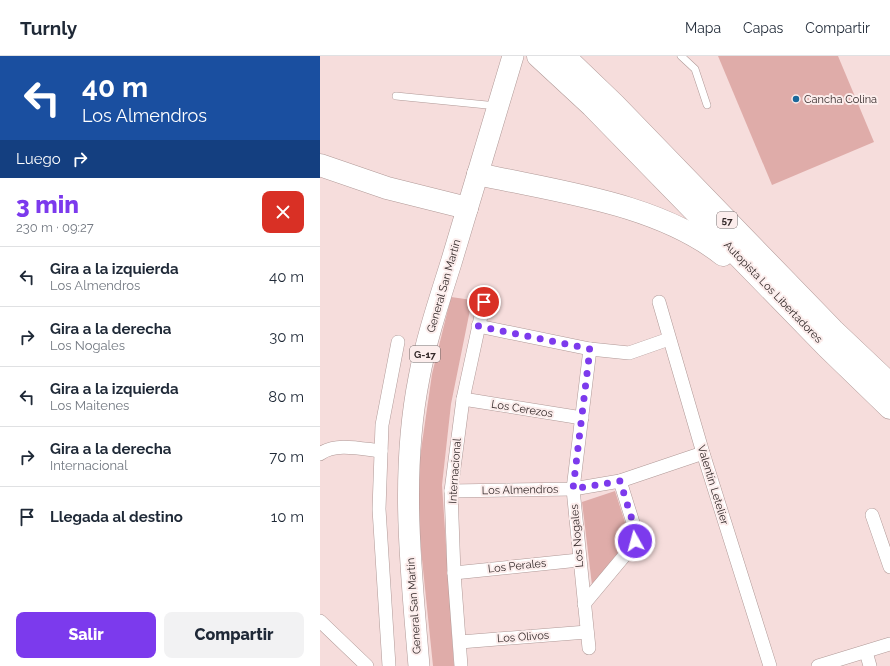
<!DOCTYPE html>
<html lang="es">
<head>
<meta charset="utf-8">
<style>
	body { margin:0; font-family:Raleway,sans-serif; background:#f2f2f3; color:#1f2937; height:100vh; display:flex; flex-direction:column; font-size:15px; white-space:nowrap }
	* { box-sizing:border-box; margin:0 }
	p { font-size:13px; color:#747a83 }
	.icon { flex:none; width:22px; height:22px; fill:none; stroke:currentColor; stroke-width:2; stroke-linecap:round; stroke-linejoin:round }
	.map { position:relative; flex:1; overflow:hidden }
	.sheet { display:flex; flex-direction:column; background:#fff; width:320px }
	.sheet>* { flex:none }
	.banner { background:#1a4fa0; color:#fff; overflow:hidden }
	.pin { position:absolute; display:grid; place-items:center; width:34px; height:34px; color:#fff; margin:-17px; border:2px solid #fff; border-radius:50%; box-shadow:0 1px 4px #0007 }
	.me { position:absolute; width:44px; margin:-22px; rotate:353deg; stroke-linejoin:round; filter:drop-shadow(0 0 3px #0008) }
	.turn { display:flex; align-items:center; gap:14px; height:84px; padding:0 16px; font-size:18px }
	.turn .icon { width:52px; height:52px; stroke-width:2.5 }
	.turn b { display:block; font-size:28px; line-height:34px }
	.then { display:flex; align-items:center; height:38px; padding:0 16px; background:#0003; gap:8px; font-size:15px }
	.round { display:grid; place-items:center; flex:none; width:42px; height:42px; border-radius:8px; background:#f2f2f3 }
	.summary { display:flex; align-items:center; justify-content:space-between; height:68px; padding:0 16px }
	h1 { font-size:24px; font-weight:800; line-height:30px; color:#7c3aed }
	.action { display:flex; gap:8px; margin-top:auto; padding:8px 16px }
	.action a { flex:1; height:46px; border-radius:8px; background:#7c3aed; color:#fff; font-size:16px; font-weight:800; line-height:46px; text-align:center }
	.action a+a { background:#f2f2f3; color:#1f2937 }
	ul { padding:0; list-style:none }
	li { display:flex; align-items:center; gap:12px; height:60px; padding:0 16px; border-top:1px solid #e0e1e3 }
	li div { flex:1 }
	li b { display:block; font-size:15px }
	li em { font-style:normal }
	header { display:flex; align-items:center; gap:24px; box-sizing:border-box; height:56px; padding:0 20px; background:#fff; border-bottom:1px solid #e0e1e3 }
	header strong { font-size:19px }
	nav { display:flex; gap:22px; margin-inline-start:auto; font-size:14px }
	main { display:flex; flex:1; min-height:0 }
	.map>svg:first-child { display:block }
	.green { fill:#dfaca9 }
	.lines { fill:none; stroke-linecap:round; stroke-linejoin:round }
	.lane-casing { stroke:#b09997; stroke-width:8 }
	.street-casing { stroke:#b09997; stroke-width:14 }
	.primary-casing { stroke:#b09997; stroke-width:22 }
	.highway-casing { stroke:#b09997; stroke-width:23 }
	.lane { stroke:#fff; stroke-width:7 }
	.street { stroke:#fff; stroke-width:13 }
	.primary { stroke:#fff; stroke-width:21 }
	.highway { stroke:#fff; stroke-width:22 }
	.route { stroke:#7c3aed; stroke-width:7; stroke-dasharray:0 12.6 }
	.poi-dot { fill:#1b689b; stroke:#fcedec; stroke-width:1.5 }
	.labels { text-anchor:middle; dominant-baseline:central; stroke-width:4; stroke-linejoin:round; paint-order:stroke }
	.shield { fill:#fcedec; stroke:#6f6464; stroke-width:1 }
	.shield-label { font-size:10px; font-weight:bold; fill:#332929 }
	.poi-label { font-size:11px; fill:#332929; stroke:#fcedec; text-anchor:start }
	.street-label { font-size:11px; fill:#332929; stroke:#fcedec }
</style>
</head>
<body>
<header>
<strong>Turnly</strong>
<nav><a>Mapa</a><a>Capas</a><a>Compartir</a></nav>
</header>
<main>
<section class="sheet">
<div class="banner">
<div class="turn"><svg class="icon" aria-label="left" viewBox="0 0 24 24"><path d="M17 20v-9H6M10 6l-5 5 5 5"/></svg><div><b>40 m</b>Los Almendros</div></div>
<div class="then">Luego<svg class="icon" aria-label="right" viewBox="0 0 24 24"><path d="M7 20v-9h11M14 6l5 5-5 5"/></svg></div>
</div>
<div class="summary"><div><h1>3 min</h1><p>230 m · 09:27</p></div><a class="round" style="background:#d93025;color:#fff"><svg class="icon" aria-label="close" viewBox="0 0 24 24"><path d="M6 6l12 12M18 6L6 18"/></svg></a></div>
<ul>
<li><svg class="icon" aria-label="left" viewBox="0 0 24 24"><path d="M17 20v-9H6M10 6l-5 5 5 5"/></svg><div><b>Gira a la izquierda</b><p>Los Almendros</p></div><em>40 m</em></li>
<li><svg class="icon" aria-label="right" viewBox="0 0 24 24"><path d="M7 20v-9h11M14 6l5 5-5 5"/></svg><div><b>Gira a la derecha</b><p>Los Nogales</p></div><em>30 m</em></li>
<li><svg class="icon" aria-label="left" viewBox="0 0 24 24"><path d="M17 20v-9H6M10 6l-5 5 5 5"/></svg><div><b>Gira a la izquierda</b><p>Los Maitenes</p></div><em>80 m</em></li>
<li><svg class="icon" aria-label="right" viewBox="0 0 24 24"><path d="M7 20v-9h11M14 6l5 5-5 5"/></svg><div><b>Gira a la derecha</b><p>Internacional</p></div><em>70 m</em></li>
<li><svg class="icon" aria-label="arrive" viewBox="0 0 24 24"><path d="M6 21V4h12l-3 4 3 4H6"/></svg><div><b>Llegada al destino</b></div><em>10 m</em></li>
</ul>
<div class="action"><a>Salir</a><a>Compartir</a></div>
</section>
<div class="map">
<svg width="570" height="610" viewBox="0 0 570 610">
	<rect width="100%" height="100%" fill="#f6dddc"/>
	<!-- green -->
	<g class="green">
		<path d="M398,0H518L554,86L452,129Z"/>
		<path d="M131,241L152,244L131,348L122,429L134,610H113L99,474L97,422L112,318Z"/>
		<path d="M295,435L310,482L272,529L262,446Z"/>
	</g>
	<g class="lines">
		<!-- lane casing -->
		<g class="lane-casing">
			<g id="lane">
				<path d="M361,0L375,13L387,49"/>
				<path d="M76,40L177,50"/>
			</g>
		</g>
		<!-- street casing -->
		<g class="street-casing">
			<g id="street">
				<path d="M339,246L383,397L450,610"/>
				<path d="M158,270L270,293L309,297L349,283"/>
				<path d="M143,343L262,362"/>
				<path d="M0,398C15,386 42,393 61,395"/>
				<path d="M131,435L253,433L300,425L383,397"/>
				<path d="M552,459L570,511"/>
				<path d="M134,517L259,504"/>
				<path d="M264,548L310,493L315,485V473L300,425"/>
				<path d="M0,565L47,610"/>
				<path d="M140,586L267,576"/>
				<path d="M269,592L253,433L270,293"/>
				<path d="M546,596L550,610"/>
				<path d="M69,610L59,453L62,369L78,286"/>
				<path d="M141,610L134,517L131,435L143,343L164,246"/>
				<path d="M498,610L570,588"/>
			</g>
		</g>
		<!-- primary casing -->
		<g class="primary-casing">
			<path id="primary" d="M99,610C91,514 80,418 99,322C106,284 119,245 131,207C151,138 173,69 193,0"/>
		</g>
		<!-- highway casing -->
		<g class="highway-casing">
			<g id="highway">
				<path d="M218,0L272,50L507,291L570,352"/>
				<path d="M244,0L294,48L513,274L570,328"/>
				<path d="M0,109L67,132L147,152"/>
				<path d="M158,118C238,136 337,147 403,199"/>
			</g>
		</g>
		<!-- lane -->
		<use href="#lane" class="lane"/>
		<!-- street -->
		<use href="#street" class="street"/>
		<!-- primary -->
		<use href="#primary" class="primary"/>
		<!-- highway -->
		<use href="#highway" class="highway"/>
	</g>
	<g class="lines">
		<!-- route -->
		<path class="route" d="M164,246L158,270L270,293L253,433L300,425L315,473V485"/>
	</g>
	<!-- markers -->
	<circle class="poi-dot" cx="476" cy="43" r="4"/>
	<g class="labels">
		<!-- shield labels -->
		<g class="shield">
			<rect x="397" y="156" width="20" height="16" rx="3"/>
			<rect x="90" y="290" width="30" height="16" rx="3"/>
		</g>
		<g class="shield-label">
			<text x="407" y="164">57</text>
			<text x="105" y="298">G-17</text>
		</g>
		<!-- poi labels -->
		<g class="poi-label">
			<text x="484" y="43">Cancha Colina</text>
		</g>
		<!-- street labels -->
		<g class="street-label">
			<text transform="translate(124 230) rotate(-74)">General San Martín</text>
			<text transform="translate(453 236) rotate(46)">Autopista Los Libertadores</text>
			<text transform="translate(202 353) rotate(9)">Los Cerezos</text>
			<text transform="translate(135 415) rotate(-86)">Internacional</text>
			<text transform="translate(393 429) rotate(73)">Valentín Letelier</text>
			<text transform="translate(200 434) rotate(-1)">Los Almendros</text>
			<text transform="translate(257 480) rotate(-95)">Los Nogales</text>
			<text transform="translate(197 510) rotate(-6)">Los Perales</text>
			<text transform="translate(94 550) rotate(-94)">General San Martín</text>
			<text transform="translate(203 581) rotate(-4)">Los Olivos</text>
		</g>
	</g>
</svg>
<div class="pin" style="left:164px;top:246px;background:#d93025"><svg class="icon" aria-label="arrive" viewBox="0 0 24 24"><path d="M6 21V4h12l-3 4 3 4H6"/></svg></div>
<svg class="me" style="left:315px;top:485px" viewBox="-20 -20 40 40"><circle r="17" fill="#7c3aed" stroke="#fff" stroke-width="3"/><path d="M0-11L8 9 0 5-8 9z" fill="#fff"/></svg>
</div>
</main>
</body>
</html>
